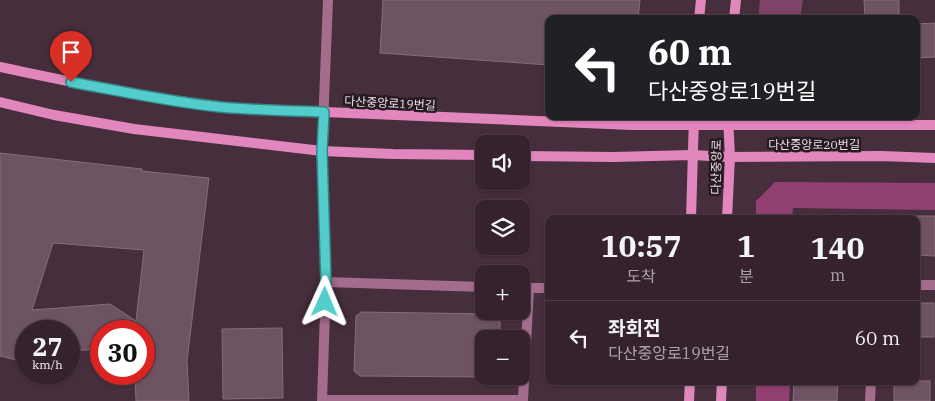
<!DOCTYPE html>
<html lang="ko">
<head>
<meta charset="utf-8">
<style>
	body { margin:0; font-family:"IBM Plex Serif","Noto Sans KR",serif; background:#3d2a35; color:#f1f3f6; height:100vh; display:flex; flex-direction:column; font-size:19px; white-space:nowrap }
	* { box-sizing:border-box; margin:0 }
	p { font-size:16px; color:#aaa4aa }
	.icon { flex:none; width:28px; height:28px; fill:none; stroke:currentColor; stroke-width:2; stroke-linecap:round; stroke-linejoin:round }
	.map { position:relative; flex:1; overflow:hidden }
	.side { position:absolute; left:545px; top:215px; width:375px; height:170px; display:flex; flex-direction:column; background:#35222d; border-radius:10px; box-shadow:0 1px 4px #0004,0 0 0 1px #4f3f49 }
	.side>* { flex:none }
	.banner { position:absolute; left:545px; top:15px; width:375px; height:105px; border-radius:10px; box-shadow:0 1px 4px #0004,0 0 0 1px #4f3f49; background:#202124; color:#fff; overflow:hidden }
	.fabs { position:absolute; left:475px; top:135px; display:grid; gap:10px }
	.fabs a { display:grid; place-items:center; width:55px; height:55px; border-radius:10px; background:#35222d; box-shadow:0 1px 4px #0004,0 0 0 1px #4f3f49; font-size:25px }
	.speed { position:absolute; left:15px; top:320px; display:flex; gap:10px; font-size:25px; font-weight:700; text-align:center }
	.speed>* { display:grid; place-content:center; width:65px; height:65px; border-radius:50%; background:#35222d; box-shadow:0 1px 4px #0004,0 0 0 1px #4f3f49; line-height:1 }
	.speed small { font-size:12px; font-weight:400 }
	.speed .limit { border:8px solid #d22; background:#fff; color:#111 }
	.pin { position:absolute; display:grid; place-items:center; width:42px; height:42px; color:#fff; margin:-51px -21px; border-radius:50% 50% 50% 0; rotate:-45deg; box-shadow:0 0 5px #0007 }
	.pin .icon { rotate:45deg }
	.me { position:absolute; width:55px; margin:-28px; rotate:1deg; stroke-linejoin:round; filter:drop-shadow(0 0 4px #0008) }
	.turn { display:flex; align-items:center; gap:18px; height:105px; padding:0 20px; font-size:22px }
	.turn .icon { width:65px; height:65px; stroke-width:2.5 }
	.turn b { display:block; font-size:35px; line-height:42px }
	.eta { display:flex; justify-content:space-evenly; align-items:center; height:85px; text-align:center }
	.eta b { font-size:30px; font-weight:700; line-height:35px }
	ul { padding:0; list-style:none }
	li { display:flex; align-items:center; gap:15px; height:75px; padding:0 20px; border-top:1px solid #4f3f49 }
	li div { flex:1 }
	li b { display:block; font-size:19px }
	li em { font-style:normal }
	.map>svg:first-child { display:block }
	.green { fill:#7e4367 }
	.forest { fill:#924073 }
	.building { fill:#6e5362; stroke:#886c7b; fill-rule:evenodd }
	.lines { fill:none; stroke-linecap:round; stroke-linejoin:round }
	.street { stroke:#a46c8d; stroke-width:10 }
	.secondary { stroke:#e187bd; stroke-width:10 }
	.route-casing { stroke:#358585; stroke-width:12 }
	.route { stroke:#52cdcc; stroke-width:9 }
	.labels { text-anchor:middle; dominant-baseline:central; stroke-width:5; stroke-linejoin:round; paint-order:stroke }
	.street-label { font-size:12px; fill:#eddde6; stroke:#261b21 }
</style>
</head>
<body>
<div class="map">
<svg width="935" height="401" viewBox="0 0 935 401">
	<rect width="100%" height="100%" fill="#472e3c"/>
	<!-- green -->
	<path class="green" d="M760,0H803L800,19H758Z"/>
	<!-- forest -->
	<g class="forest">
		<path d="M775,182L935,183V210L793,208L792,219H756V201Z"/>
		<path d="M756,381H790L789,401H756Z"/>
	</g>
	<!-- building -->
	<g class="building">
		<path d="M383,0H640L638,19H549V65L380,53Z"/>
		<path d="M864,0H899V19H865Z"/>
		<path d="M935,23V57L916,58V24Z"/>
		<path d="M0,153L142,169V171L209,178L187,361L189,401H136L135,377L144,376V331H101V349L69,351V331H25L16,360L0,356ZM53,243L144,250L136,321L110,304L32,310Z"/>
		<path d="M916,216H935V256L916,255Z"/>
		<rect x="916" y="303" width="18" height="34"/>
		<path d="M361,312L494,314L500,319V339H484V377L360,376L354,371L356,316Z"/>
		<path d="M282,328L283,398L223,399L222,329Z"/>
		<path d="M794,381H838L837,401H793Z"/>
		<rect x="894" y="381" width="36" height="20"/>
	</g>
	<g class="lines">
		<!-- street -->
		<g class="street">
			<path d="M326,282L484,287"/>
			<path d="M916,285H935"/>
			<path d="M521,288H549"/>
			<path d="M322,400H523L529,288"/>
			<path d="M322,401L326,282L322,151L328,0"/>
			<path d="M870,401L871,381"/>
		</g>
		<!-- secondary -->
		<g class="secondary">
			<path d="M699,19L701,0"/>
			<path d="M734,19L736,0"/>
			<path d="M0,67C72,82 145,98 218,106C237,109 257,109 276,110L632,125H935"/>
			<path d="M0,102L54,115L134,129L322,151L393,154L484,155"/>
			<path d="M521,156L613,157L692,155L730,157L881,156L935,158"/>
			<path d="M691,219L694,116"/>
			<path d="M727,219L730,157L728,116"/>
			<path d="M689,401L690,381"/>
			<path d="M721,401L722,381"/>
		</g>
	</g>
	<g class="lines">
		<!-- route casing -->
		<g class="route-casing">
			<path id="route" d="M71,82C120,91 170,102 220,107C254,110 289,111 324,112L322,151L326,282L325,302"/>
		</g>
		<!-- route -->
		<use href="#route" class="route"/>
	</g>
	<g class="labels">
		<!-- street labels -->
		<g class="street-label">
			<text transform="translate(390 103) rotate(3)">다산중앙로19번길</text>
			<text x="814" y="144">다산중앙로20번길</text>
			<text transform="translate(716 167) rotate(-89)">다산중앙로</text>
		</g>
	</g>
</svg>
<div class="fabs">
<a><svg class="icon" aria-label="sound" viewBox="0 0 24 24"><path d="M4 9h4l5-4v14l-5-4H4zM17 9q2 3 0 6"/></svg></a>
<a><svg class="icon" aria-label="layers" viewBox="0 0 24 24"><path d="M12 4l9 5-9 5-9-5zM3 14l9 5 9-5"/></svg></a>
<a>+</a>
<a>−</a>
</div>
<div class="speed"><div>27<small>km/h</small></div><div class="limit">30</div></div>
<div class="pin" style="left:71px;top:82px;background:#d93025"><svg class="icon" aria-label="arrive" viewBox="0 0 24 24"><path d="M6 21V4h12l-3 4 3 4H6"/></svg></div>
<svg class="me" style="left:325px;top:302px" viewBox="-20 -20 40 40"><path d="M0-17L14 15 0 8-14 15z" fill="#52cdcc" stroke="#fff" stroke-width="4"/></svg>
<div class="banner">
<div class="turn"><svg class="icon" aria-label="left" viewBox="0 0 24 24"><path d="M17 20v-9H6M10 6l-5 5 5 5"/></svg><div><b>60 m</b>다산중앙로19번길</div></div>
</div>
<section class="side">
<div class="eta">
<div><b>10:57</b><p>도착</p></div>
<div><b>1</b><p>분</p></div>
<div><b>140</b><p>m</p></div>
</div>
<ul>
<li><svg class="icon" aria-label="left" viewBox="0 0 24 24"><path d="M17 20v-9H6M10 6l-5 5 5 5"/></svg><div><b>좌회전</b><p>다산중앙로19번길</p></div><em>60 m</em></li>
</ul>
</section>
</div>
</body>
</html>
